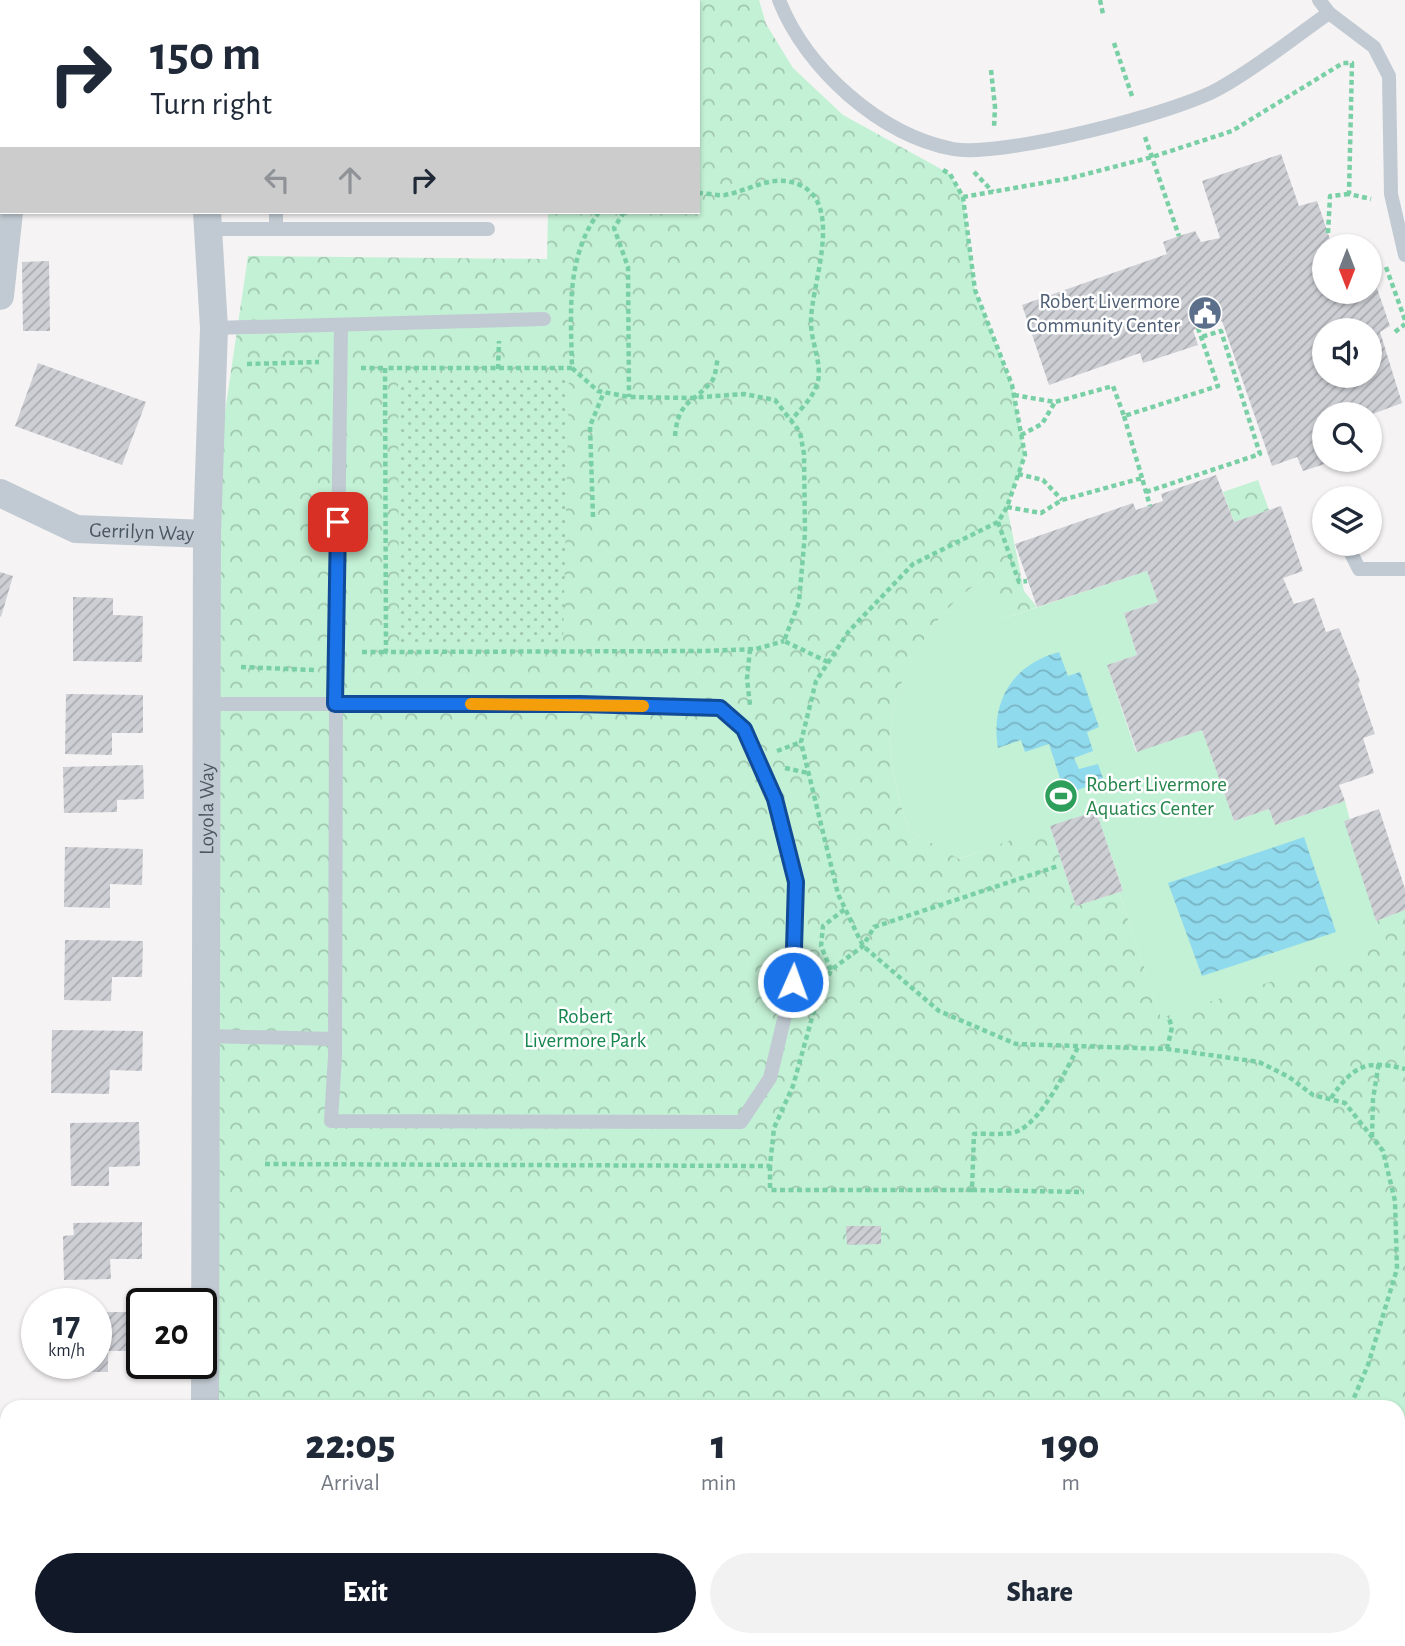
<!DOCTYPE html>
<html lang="en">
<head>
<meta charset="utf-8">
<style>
	body { margin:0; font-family:"Alegreya Sans",sans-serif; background:#f2f2f3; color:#1f2937; height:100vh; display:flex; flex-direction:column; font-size:26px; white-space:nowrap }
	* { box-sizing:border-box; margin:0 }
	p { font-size:23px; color:#747a83 }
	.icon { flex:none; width:38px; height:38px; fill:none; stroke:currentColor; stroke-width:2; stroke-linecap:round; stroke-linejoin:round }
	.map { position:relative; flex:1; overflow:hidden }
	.sheet { position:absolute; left:0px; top:1400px; width:1405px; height:247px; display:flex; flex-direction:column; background:#fff; border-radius:21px 21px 0 0; box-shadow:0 2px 5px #0004 }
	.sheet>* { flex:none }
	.banner { position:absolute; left:0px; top:0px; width:700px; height:214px; box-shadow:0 2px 5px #0004; background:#fff; color:#1f2937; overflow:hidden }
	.needle { width:46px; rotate:180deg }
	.tools { position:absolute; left:1312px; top:234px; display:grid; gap:14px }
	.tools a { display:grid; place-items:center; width:70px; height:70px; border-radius:50%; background:#fff; box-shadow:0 2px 5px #0004; font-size:35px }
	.speed { position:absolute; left:21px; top:1288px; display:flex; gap:14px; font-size:35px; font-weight:700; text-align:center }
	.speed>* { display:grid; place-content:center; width:91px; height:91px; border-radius:50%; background:#fff; box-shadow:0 2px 5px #0004; line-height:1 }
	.speed small { font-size:18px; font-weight:400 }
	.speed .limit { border:4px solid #111; border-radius:10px; background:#fff; color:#111 }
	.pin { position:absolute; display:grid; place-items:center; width:60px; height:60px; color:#fff; margin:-30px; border-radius:14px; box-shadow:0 4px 10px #0006 }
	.me { position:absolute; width:77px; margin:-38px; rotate:2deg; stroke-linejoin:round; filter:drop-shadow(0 0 5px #0008) }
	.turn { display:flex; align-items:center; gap:24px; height:147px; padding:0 35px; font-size:32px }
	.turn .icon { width:91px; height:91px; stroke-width:2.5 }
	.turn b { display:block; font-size:49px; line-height:60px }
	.lanes { display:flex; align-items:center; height:66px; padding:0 35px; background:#0003; justify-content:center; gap:35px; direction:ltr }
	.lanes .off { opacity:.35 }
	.eta { display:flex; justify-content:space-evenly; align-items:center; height:119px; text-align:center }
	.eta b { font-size:42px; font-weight:800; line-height:49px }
	.button { display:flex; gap:14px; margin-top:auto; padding:14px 35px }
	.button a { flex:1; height:80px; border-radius:42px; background:#111827; color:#fff; font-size:28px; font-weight:800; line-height:80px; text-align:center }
	.button a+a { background:#f2f2f3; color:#1f2937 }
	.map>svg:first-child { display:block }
	.grass { fill:#c3f1d5 }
	.forest { fill:url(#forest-crowns) }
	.garden { fill:url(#garden-dots) }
	.water { fill:url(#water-waves) }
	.building { fill:url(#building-hatch); fill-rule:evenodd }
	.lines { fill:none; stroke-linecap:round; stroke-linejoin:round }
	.path { stroke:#7ad0a6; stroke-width:4.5; stroke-dasharray:5 3.5; stroke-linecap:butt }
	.service { stroke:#c1cad2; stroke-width:14 }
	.minor { stroke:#c1cad2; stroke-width:28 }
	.route-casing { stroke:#114b97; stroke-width:18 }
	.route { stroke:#1a73e8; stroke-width:12 }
	.slow { stroke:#f59e0b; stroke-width:12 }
	.labels { text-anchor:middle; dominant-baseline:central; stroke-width:5; stroke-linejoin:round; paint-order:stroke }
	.service-label { font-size:21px; fill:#4e5e75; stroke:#fff; text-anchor:end }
	.street-label { font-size:21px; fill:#4a5661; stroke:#fff }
	.leisure-label { font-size:21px; fill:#27864d; stroke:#fff; text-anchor:start }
	.park-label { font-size:21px; fill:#17864f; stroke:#fff }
</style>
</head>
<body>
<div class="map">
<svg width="1405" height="1646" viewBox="0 0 1405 1646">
	<defs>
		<pattern id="forest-crowns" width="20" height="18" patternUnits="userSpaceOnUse" patternTransform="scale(1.75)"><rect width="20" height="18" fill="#c3f1d5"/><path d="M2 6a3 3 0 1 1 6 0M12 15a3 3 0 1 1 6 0" fill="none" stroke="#a0c6b0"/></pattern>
		<pattern id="garden-dots" width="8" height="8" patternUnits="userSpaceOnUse" patternTransform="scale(1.75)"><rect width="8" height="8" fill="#c3f1d5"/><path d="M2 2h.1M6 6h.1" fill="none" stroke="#a0c6b0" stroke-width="1.8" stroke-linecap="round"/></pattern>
		<pattern id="water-waves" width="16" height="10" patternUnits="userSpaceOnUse" patternTransform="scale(1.75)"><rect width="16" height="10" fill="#90daee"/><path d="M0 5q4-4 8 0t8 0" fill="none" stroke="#78b4c4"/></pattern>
		<pattern id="building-hatch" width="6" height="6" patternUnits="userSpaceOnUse" patternTransform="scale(1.75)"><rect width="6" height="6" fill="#cdcfd5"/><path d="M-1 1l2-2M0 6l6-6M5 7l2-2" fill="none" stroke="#a8abb0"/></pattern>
	</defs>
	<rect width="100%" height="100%" fill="#f5f3f3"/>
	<!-- grass -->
	<path class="grass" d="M1147,571L1158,602L1124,613L1137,655L1107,665L1136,752L1202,730L1234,821L1269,809L1275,825L1345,801L1376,921L1389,943L1161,1019L1119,892L1123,890L1096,812L958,859L909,830C898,797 887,760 891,725C897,670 939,603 988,577L1005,618Z"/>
	<!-- forest -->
	<g class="forest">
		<path d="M549,0H759L766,24L793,68L843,115L950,174L963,197L975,290L1012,385L1025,455L1007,507L1024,591L1037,607L1005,618L987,578C939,603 897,671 891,725C887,761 898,797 909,830L959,859L1050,826L1076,906L1119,892L1161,1018L1388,943L1376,921L1405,910V1646H204V1640H1398V1407H205L207,534L248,256L547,259L548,212H698V2Z"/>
		<path d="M1258,480L1269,510L1234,522L1223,492Z"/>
	</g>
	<!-- garden -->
	<path class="garden" d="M569,378L563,644L399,643L398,380Z"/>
	<!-- water -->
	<g class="water">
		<path d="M1059,652L1068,676L1080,672L1099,727L1087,732L1093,751L1074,758L1079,769L1098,764L1104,781L1065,794L1049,744L1025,752L1021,740L998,748C990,702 1013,664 1059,652Z"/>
		<path d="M1304,837L1336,932L1202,976L1168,883Z"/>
	</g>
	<!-- building -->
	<g class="building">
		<path d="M1281,154L1299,206L1317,201L1328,233L1332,247H1325V292H1370L1371,271L1390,326L1380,332L1402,403L1370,415H1325V460L1334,461L1303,471L1297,457L1272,466L1222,321L1193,330L1198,345L1143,363L1140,353L1049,385L1022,305L1167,254L1163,242L1179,236L1195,231L1201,242L1220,238L1202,181ZM1325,331H1370V376H1325Z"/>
		<path d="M49,261L50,331H23L22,262Z"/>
		<path d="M38,363L146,402L122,465L15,426Z"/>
		<path d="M1216,475L1234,522L1281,506L1303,571L1283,578L1294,604L1314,598L1326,632L1339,628L1360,681L1358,684L1375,734L1363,738L1374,773L1339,785L1345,801L1275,825L1269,809L1234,821L1202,730L1137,752L1107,665L1137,655L1124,613L1158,602L1147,571L1037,607L1015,544L1133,503L1136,510L1163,501L1161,494Z"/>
		<path d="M0,572L13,576L1,617L0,616Z"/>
		<path d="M73,597L113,598V615L143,616L142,662L73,661Z"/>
		<path d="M66,694L143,695V733H112V755L65,754Z"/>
		<path d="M143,765L144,799L117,800V812L64,813L63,767Z"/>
		<path d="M1379,809L1405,889V910L1376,921L1344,821Z"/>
		<path d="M1096,811L1123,891L1076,906L1050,826Z"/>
		<path d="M65,847L143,849L142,885L110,884V908L64,907Z"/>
		<path d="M65,940L143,941L142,977H112L111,1001L64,1000Z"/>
		<path d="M52,1030L143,1031L142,1071L110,1070L109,1094L51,1093Z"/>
		<path d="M139,1122L140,1166L109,1167V1186H71L70,1123Z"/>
		<path d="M142,1222V1259H110L111,1279L64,1280L63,1236L74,1235L73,1223Z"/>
		<path d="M846,1226H881V1244L847,1245Z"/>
		<path d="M96,1312H141L142,1351H108V1372H61V1363H96Z"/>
		<path d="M140,1400L141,1407H56V1402Z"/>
		<rect x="54" y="1640" width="88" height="6"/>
	</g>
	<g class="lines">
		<!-- path -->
		<g class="path">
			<path d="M581,0V2"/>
			<path d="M1100,0L1103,14"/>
			<path d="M1114,43L1133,99"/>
			<path d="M991,70L995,107L994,128"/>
			<path d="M1145,137L1179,236"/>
			<path d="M943,170L950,174L963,197L975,290L1012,385L1025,455L1007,507L998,522L913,564L849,631L816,681L801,742L838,894L863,946L939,1011L1016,1044L1167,1049L1259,1062L1289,1077L1313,1095L1345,1103L1383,1151L1395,1201L1397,1269L1368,1365L1350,1407"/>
			<path d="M974,172L993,192"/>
			<path d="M698,193C707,193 717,196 725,195C752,190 774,172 802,186C844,208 810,288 811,323C811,342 822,363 818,381C814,397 801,409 791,420"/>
			<path d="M963,197L1071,178L1152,157L1232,131L1343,63H1352L1349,194L1371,199"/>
			<path d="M599,212C565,258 571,314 572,368L598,391L629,397L690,398L744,394L775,400L800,432L804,454L805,533L799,602L784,641L828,662"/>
			<path d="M624,212L614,228L628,267L629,397"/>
			<path d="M1328,233L1330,196L1349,194"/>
			<path d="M1386,267L1405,320"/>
			<path d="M1395,332L1405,324"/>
			<path d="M247,364L319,362"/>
			<path d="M361,368H385"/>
			<path d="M572,368H385L386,652L704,651L756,649L784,641"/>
			<path d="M498,369L499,341"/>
			<path d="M1014,395L1055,402L1113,386L1124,416L1218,386L1198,328"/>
			<path d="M1124,416L1142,478"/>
			<path d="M1021,435L1042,424L1055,402"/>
			<path d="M675,436C678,400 693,404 712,381C716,375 716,365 718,358"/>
			<path d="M1018,474L1043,480L1062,500"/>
			<path d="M1146,492L1260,454L1221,331L1201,337"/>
			<path d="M1007,507L1041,513L1062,500L1142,478L1150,506"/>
			<path d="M593,517L590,426L604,392"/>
			<path d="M998,522L1019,582L1027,581"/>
			<path d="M750,649L747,679L750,705"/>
			<path d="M362,652H386"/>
			<path d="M241,667L314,670"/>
			<path d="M777,751L801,742"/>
			<path d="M785,768L808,773"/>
			<path d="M831,970L821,946L823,926L845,909"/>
			<path d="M1167,1049L1172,1027L1168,1016"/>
			<path d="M1331,1098C1353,1066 1366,1059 1405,1069"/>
			<path d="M1372,1137L1373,1099L1379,1062"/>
			<path d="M265,1164L770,1166L774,1128L793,1086L813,1014L831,970L863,946L874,927L1058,866"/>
			<path d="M770,1166V1190H972L974,1134C986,1133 1007,1136 1018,1131C1042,1120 1067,1069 1078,1047"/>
			<path d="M972,1190L1084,1192"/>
			<path d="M1342,1640V1646"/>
		</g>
		<!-- service -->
		<g class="service">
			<path d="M779,0C806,69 880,135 953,149C1001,158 1177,113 1220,88C1258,67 1293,38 1329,13"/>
			<path d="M1319,0L1329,13L1374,47L1389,76L1391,194L1405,255"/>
			<path d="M276,2V0"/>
			<path d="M207,229H276V212"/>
			<path d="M276,229H488"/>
			<path d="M214,328L544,319"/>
			<path d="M1347,545L1359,569H1405"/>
			<path d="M207,704H580L720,708L744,729L775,799L796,882L793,982L770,1078L741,1122L331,1121L335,1056L336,704L341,325"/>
			<path d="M206,1036L335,1039"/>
		</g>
		<!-- minor -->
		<g class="minor">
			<path d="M206,0V2"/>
			<path d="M0,114L2,115"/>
			<path d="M0,296L9,212"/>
			<path id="s1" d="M0,493L76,529L207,534"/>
			<path id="s2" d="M205,1407L207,534L214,328L207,212"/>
			<path d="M0,1521H7"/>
			<path d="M204,1646V1640"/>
		</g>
	</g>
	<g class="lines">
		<!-- route casing -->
		<g class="route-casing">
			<path id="route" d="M338,522L335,704H580L720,708L744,729L775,799L796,882L793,982"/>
		</g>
		<!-- route -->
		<use href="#route" class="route"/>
		<!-- slow -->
		<path class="slow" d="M471,704L643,706"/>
	</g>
	<!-- icons -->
	<defs>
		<g id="civic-disc" transform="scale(1.75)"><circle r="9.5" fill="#5c6f8a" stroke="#fff"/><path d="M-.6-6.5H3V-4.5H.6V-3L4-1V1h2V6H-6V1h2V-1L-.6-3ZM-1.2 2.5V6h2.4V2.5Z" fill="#fff"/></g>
		<g id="stadium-disc" transform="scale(1.75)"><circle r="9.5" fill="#2e9e5b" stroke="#fff"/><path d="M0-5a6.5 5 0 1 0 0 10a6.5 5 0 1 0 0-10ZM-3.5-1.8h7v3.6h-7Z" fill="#fff"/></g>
	</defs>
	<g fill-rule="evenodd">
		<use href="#civic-disc" x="1205" y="313"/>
		<use href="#stadium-disc" x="1061" y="796"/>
	</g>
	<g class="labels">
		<!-- service labels -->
		<g class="service-label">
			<text x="1180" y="301">Robert Livermore<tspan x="1180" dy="24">Community Center</tspan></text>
		</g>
		<!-- street labels -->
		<g class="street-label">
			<text stroke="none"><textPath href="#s1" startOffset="150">Gerrilyn Way</textPath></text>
			<text stroke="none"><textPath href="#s2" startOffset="598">Loyola Way</textPath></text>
		</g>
		<!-- leisure labels -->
		<g class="leisure-label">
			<text x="1086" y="784">Robert Livermore<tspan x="1086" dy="24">Aquatics Center</tspan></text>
		</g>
		<!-- park labels -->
		<g class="park-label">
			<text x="585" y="1016">Robert<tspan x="585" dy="24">Livermore Park</tspan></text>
		</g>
	</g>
</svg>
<div class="tools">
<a><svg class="needle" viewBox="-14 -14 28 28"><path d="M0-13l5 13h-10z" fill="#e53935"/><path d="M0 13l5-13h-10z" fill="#747a83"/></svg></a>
<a><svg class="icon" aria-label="sound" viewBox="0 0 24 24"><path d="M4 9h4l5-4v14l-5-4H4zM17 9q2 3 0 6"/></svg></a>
<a><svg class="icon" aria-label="search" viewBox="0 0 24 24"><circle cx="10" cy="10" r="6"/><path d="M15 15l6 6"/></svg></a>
<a><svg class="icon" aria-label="layers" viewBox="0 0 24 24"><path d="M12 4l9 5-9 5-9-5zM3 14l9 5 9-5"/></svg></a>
</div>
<div class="speed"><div>17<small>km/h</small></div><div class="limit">20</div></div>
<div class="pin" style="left:338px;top:522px;background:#d93025"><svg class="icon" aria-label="arrive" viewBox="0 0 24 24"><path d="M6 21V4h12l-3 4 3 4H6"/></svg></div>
<svg class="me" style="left:793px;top:982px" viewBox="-20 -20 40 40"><circle r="17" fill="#1a73e8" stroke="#fff" stroke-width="3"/><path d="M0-11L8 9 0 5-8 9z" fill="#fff"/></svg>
<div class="banner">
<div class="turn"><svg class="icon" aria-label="right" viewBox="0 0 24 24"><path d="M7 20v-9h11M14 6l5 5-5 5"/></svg><div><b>150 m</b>Turn right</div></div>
<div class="lanes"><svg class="icon off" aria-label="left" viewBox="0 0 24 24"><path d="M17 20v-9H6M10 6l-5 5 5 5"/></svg><svg class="icon off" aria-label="ahead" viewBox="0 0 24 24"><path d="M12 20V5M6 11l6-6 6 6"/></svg><svg class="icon" aria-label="right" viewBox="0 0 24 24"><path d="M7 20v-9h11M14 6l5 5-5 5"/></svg></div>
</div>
<section class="sheet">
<div class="eta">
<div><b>22:05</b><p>Arrival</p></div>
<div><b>1</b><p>min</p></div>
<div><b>190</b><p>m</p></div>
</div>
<div class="button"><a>Exit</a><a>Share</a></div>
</section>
</div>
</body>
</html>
